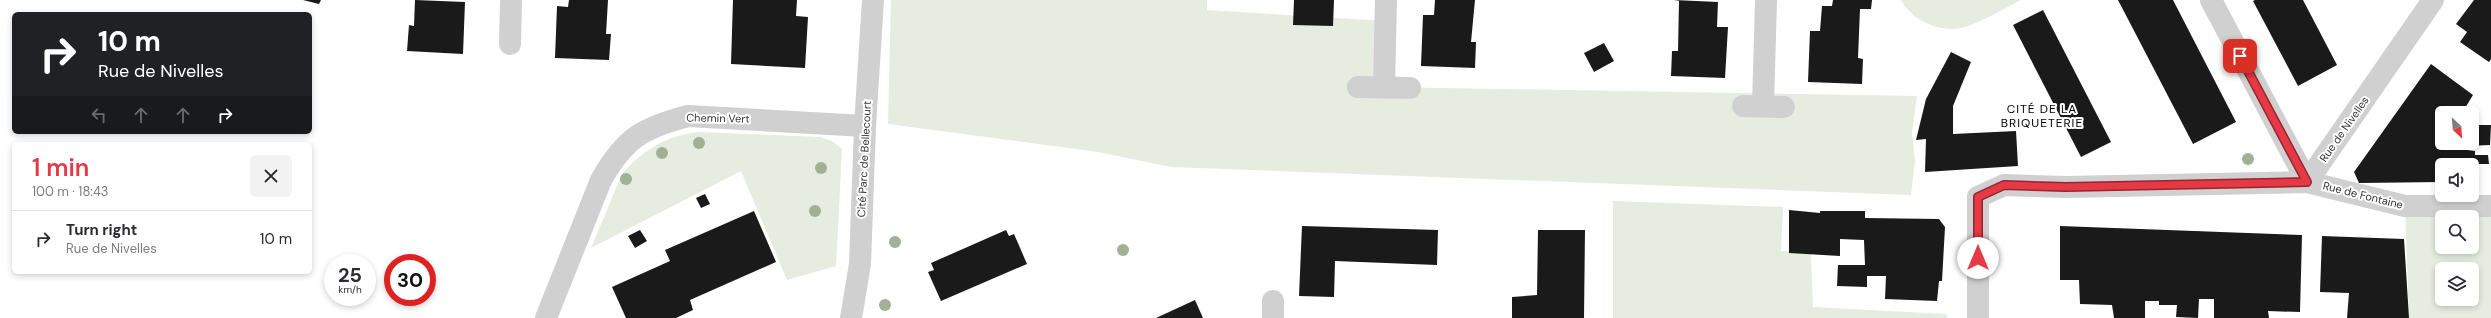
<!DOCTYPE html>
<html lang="en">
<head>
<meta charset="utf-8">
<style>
	body { margin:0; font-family:"DM Sans",sans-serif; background:#f2f2f3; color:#2b2b33; height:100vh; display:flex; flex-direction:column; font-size:15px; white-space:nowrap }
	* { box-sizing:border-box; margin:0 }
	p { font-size:13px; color:#7c7c81 }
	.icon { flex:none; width:22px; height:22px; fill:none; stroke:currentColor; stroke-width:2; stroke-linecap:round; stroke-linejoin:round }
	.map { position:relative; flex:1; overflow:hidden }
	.side { position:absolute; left:12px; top:142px; width:300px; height:132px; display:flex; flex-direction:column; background:#fff; border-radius:6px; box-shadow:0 2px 6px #0003 }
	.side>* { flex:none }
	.top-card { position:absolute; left:12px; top:12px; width:300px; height:122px; border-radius:6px; box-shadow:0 2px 6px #0003; background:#202124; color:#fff; overflow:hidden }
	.needle { width:26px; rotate:154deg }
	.buttons { position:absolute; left:2435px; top:106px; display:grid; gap:8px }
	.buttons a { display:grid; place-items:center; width:44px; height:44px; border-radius:6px; background:#fff; box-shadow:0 2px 6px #0003; font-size:20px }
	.speed { position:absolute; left:324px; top:254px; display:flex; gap:8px; font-size:20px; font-weight:700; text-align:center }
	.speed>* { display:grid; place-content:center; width:52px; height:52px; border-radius:50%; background:#fff; box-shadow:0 2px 6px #0003; line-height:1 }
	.speed small { font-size:10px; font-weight:400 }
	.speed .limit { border:6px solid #d22; background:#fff; color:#111 }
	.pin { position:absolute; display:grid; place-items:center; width:34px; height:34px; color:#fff; margin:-17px; border-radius:8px; box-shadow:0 2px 6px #0006 }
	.me { position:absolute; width:44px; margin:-22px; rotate:0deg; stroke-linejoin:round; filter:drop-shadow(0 0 3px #0008) }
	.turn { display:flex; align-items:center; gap:14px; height:84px; padding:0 20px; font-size:18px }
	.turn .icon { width:52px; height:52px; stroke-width:2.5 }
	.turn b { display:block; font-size:28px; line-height:34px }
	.lanes { display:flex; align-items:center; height:38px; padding:0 20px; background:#0003; justify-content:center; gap:20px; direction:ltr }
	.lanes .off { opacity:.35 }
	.round { display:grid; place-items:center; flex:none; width:42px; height:42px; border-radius:6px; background:#f2f2f3 }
	.head { display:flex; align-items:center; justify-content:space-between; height:68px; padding:0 20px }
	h1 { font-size:24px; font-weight:600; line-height:30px; color:#e63946 }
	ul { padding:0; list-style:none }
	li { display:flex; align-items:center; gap:12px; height:56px; padding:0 20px; border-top:1px solid #e1e1e2 }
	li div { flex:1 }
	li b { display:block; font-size:15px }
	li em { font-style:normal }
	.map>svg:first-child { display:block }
	.green { fill:#e6ecdf; fill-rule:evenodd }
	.building { fill:#1a1a1a }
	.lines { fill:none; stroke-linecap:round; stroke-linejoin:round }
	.minor { stroke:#d0d0d0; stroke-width:22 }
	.tertiary { stroke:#d0d0d0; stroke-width:22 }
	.tree { fill:#a2b095 }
	.route-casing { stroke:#96252e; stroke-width:10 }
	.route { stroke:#e63946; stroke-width:7 }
	.labels { text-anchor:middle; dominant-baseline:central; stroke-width:4; stroke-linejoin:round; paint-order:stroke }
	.street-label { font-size:11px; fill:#333; stroke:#fff }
	.neighbourhood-label { font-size:12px; letter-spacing:1px; fill:#000; stroke:#fff }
</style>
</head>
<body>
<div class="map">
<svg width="2491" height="318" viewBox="0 0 2491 318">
	<rect width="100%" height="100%" fill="#fff"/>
	<!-- green -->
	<g class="green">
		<path d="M891,0H1207V10L1385,21L1384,87L1917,96L1912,132L1915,161L1911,195L1171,167L1098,152L888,124Z"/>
		<path d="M1901,0H2021C2003,9 1984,21 1965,27C1942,34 1912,21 1901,0Z"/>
		<path d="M699,132L820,137L832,141L842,149L836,266L787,280L741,171L591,248L622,174C643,150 667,135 699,132Z"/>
		<path d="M1613,201L1783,207L1781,251L1811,252L1813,307L1946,314L1947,318H1613Z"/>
		<path d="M2491,206V318H2409L2405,207ZM2442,217H2472V247H2442ZM2442,269H2472V299H2442Z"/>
	</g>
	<!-- building -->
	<g class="building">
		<path d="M303,0H321L319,4Z"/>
		<path d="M415,0L465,2L463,54L407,51L409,25L414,26Z"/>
		<path d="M569,0H608L606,34H611L609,60L555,58L557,6L568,7Z"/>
		<path d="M733,0H797L796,16L808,17L805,68L731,64Z"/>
		<path d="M1294,0H1334L1333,26L1293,25Z"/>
		<path d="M1435,0H1475L1471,42H1476L1475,68L1421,66L1423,15H1434Z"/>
		<path d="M1674,0L1718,2L1717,27H1728L1725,78L1671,76L1672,51H1678L1679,1Z"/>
		<path d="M1833,0H1872L1871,9H1860L1858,58L1863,59L1862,84L1808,82L1810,31H1820L1822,6H1832Z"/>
		<path d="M2118,0H2173L2236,122L2193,144Z"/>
		<path d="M2255,0H2303L2337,65L2298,86L2253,1Z"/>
		<path d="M2474,0H2491V59L2489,62L2460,42L2467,32L2456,24Z"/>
		<path d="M2043,10L2111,142L2081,157L2013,25Z"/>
		<path d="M1604,43L1614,61L1594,72L1584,53Z"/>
		<path d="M1951,52L1971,62L1953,106V134L2016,131L2018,166L1925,172L1926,139L1916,140L1926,99Z"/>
		<path d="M2431,64L2473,95L2462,113H2442V143H2472V125H2491L2490,145L2467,146V150L2475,151V155H2488L2489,164H2476V172H2472V165H2442V182L2359,183L2354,172Z"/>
		<path d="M705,194L710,204L701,208L696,198Z"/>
		<path d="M1789,210L1820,213V211H1865V218L1939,219L1945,227L1942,281H1939L1937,301L1885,299L1886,276H1867V287L1837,286L1838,265H1865L1864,240L1840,239V256L1789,253Z"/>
		<path d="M754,211L776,262L690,300L693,310L676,318H626L612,287L670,261L665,250Z"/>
		<path d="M1302,226L1438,230L1437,265L1335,261L1334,297L1299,296Z"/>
		<path d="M2060,226L2302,235L2300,312L2268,311L2269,318H2214V299H2199L2198,318L2176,317L2177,305H2159V301H2145V318H2114L2112,305L2080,304L2079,280H2060Z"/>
		<path d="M640,230L647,241L635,248L628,236Z"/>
		<path d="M1006,230L1009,236L1014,234L1027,264L941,301L928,272L934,270L931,263Z"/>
		<path d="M1538,230H1585L1584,318H1512V297L1537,295Z"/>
		<path d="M2322,236L2404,239L2409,318H2347L2349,293L2320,292Z"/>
		<path d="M1195,300L1203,318H1156Z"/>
	</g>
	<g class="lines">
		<!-- minor -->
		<g class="minor">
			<path d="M2211,0L2307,182"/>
			<path d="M510,44L511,0"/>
			<path d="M1358,87L1410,88"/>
			<path d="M1384,87L1386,0"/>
			<path d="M1743,106L1784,107"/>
			<path d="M1763,106L1766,0"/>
			<path d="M2307,182L2433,0"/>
			<path d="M851,318L860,264L865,126"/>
			<path d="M1273,318V301"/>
			<path d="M1978,318V197L2004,185L2066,187L2307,182L2405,206H2491"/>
		</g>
		<!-- tertiary -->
		<path class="tertiary" d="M546,318L601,180C625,138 642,128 688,116L865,126L873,0"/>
	</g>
	<!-- trees -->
	<g class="tree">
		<circle cx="699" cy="143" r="6"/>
		<circle cx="662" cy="153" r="6"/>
		<circle cx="2248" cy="159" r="6"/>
		<circle cx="821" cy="168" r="6"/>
		<circle cx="626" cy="179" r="6"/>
		<circle cx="815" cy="211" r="6"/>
		<circle cx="895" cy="242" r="6"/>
		<circle cx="1123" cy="250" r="6"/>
		<circle cx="885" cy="305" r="6"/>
	</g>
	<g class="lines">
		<!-- route casing -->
		<g class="route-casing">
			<path id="route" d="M1978,258V197L2004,185L2066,187L2307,182L2240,56"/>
		</g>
		<!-- route -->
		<use href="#route" class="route"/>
	</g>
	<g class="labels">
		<!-- street labels -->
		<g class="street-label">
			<text transform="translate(718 118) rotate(1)">Chemin Vert</text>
			<text transform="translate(2344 129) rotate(-55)">Rue de Nivelles</text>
			<text transform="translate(864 159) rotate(-87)">Cité Parc de Bellecourt</text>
			<text transform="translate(2363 195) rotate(14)">Rue de Fontaine</text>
		</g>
		<!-- neighbourhood labels -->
		<g class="neighbourhood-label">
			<text x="2042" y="109">CITÉ DE LA<tspan x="2042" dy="14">BRIQUETERIE</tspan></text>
		</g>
	</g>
</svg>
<div class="buttons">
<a><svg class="needle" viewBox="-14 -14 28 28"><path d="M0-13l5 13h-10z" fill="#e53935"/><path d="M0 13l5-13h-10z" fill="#7c7c81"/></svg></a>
<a><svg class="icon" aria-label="sound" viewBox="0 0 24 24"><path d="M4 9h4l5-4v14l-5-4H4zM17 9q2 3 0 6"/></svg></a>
<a><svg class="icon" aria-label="search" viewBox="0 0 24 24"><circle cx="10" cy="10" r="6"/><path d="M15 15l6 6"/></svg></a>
<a><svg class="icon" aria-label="layers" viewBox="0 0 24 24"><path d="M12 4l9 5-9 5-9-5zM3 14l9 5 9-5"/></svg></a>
</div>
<div class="speed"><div>25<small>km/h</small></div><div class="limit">30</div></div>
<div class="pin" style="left:2240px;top:56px;background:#d93025"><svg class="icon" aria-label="arrive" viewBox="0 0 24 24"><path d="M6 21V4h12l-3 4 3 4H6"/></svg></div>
<svg class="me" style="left:1978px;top:258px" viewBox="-20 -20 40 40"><circle r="19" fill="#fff"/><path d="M0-13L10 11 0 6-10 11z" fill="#e63946"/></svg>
<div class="top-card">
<div class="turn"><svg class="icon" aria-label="right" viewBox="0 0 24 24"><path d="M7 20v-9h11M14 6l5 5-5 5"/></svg><div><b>10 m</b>Rue de Nivelles</div></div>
<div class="lanes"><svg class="icon off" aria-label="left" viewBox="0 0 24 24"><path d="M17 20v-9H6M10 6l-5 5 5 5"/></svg><svg class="icon off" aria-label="ahead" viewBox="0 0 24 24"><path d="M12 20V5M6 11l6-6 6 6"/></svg><svg class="icon off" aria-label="ahead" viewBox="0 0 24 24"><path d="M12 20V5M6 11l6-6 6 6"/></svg><svg class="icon" aria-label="right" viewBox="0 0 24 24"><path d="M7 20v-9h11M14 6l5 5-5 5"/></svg></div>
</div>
<section class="side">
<div class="head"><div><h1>1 min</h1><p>100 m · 18:43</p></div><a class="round"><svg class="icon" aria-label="close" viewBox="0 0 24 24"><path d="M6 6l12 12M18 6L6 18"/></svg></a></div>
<ul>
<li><svg class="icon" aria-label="right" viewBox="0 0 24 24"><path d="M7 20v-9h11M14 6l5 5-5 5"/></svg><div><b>Turn right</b><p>Rue de Nivelles</p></div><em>10 m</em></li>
</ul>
</section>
</div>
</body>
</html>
